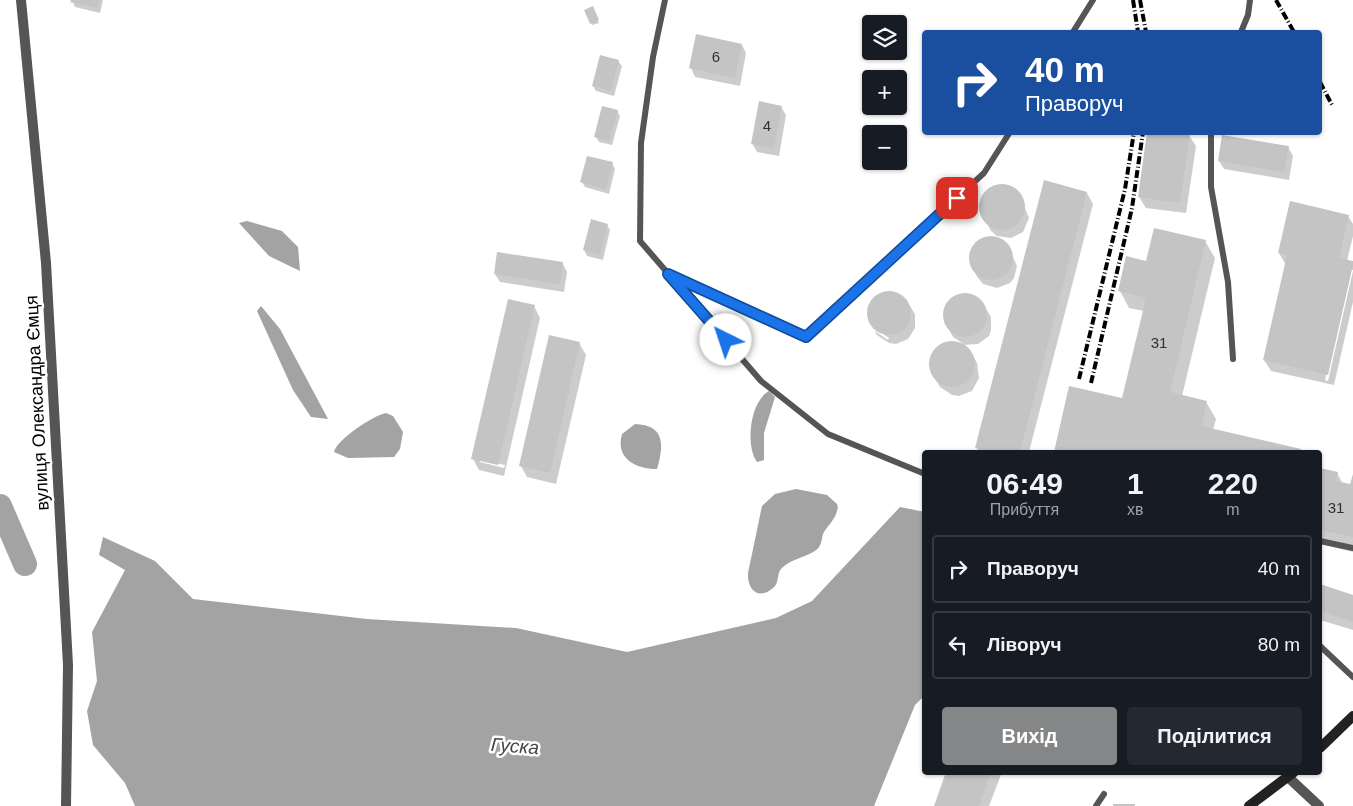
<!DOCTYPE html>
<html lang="uk">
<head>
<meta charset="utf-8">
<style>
	body { margin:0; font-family:Arial,sans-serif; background:#242831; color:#f1f3f6; height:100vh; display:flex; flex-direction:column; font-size:19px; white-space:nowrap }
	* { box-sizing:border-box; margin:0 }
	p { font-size:16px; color:#9ea1a6 }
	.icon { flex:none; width:28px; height:28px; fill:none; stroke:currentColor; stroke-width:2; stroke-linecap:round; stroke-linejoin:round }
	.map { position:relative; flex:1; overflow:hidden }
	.details { position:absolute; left:922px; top:450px; width:400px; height:325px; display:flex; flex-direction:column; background:#171b24; border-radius:5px; box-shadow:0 1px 4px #0004 }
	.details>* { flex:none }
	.top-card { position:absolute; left:922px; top:30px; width:400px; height:105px; border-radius:5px; box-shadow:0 1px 4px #0004; background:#1a4fa0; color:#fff; overflow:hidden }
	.fabs { position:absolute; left:862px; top:15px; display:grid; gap:10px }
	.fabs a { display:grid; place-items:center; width:45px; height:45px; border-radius:5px; background:#171b24; box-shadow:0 1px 4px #0004; font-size:25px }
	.pin { position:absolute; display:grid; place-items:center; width:42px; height:42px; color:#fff; margin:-21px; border-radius:10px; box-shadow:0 2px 8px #0006 }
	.me { position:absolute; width:55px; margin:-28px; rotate:319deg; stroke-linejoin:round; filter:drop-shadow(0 0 4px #0008) }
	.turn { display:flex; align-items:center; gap:18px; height:105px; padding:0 20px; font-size:22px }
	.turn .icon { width:65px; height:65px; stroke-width:2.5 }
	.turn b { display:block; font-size:35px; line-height:42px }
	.eta { display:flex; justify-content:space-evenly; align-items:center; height:85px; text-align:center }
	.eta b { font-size:30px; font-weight:700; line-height:35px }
	.primary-button { display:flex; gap:10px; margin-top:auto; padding:10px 20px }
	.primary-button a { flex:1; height:58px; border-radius:5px; background:#858687; color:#fff; font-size:20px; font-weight:700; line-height:58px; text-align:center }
	.primary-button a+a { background:#242831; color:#f1f3f6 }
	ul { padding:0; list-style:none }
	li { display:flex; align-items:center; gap:15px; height:68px; margin:0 10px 8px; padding:0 10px; border:2px solid #363941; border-radius:5px }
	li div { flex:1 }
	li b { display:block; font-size:19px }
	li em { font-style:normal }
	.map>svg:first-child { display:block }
	.water { fill:#a3a3a3 }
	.shadow { fill:#0003; fill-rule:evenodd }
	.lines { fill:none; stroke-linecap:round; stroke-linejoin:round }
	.river { stroke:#a3a3a3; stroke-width:24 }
	.building { fill:#c4c4c4 }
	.service { stroke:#555; stroke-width:6 }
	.minor { stroke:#555; stroke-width:10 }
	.secondary { stroke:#222; stroke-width:10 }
	.rail { stroke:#000; stroke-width:4; stroke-dasharray:8 2.5 1 2.5; stroke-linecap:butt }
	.route-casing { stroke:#114b97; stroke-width:12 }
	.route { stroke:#1a73e8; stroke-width:9 }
	.labels { text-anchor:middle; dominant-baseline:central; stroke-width:5; stroke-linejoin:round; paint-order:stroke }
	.number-label { font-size:15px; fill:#313131 }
	.street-label { font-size:18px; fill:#000; stroke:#fff }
	.water-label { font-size:19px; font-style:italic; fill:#444; stroke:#fff }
</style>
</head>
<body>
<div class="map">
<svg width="1353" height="806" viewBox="0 0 1353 806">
	<rect width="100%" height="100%" fill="#fff"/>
	<!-- water -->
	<g class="water">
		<path d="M247,221L282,231L298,247L300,271L269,256L239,223Z"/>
		<path d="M261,306L280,329L328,419L311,417L293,390L257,311Z"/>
		<path d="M769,391L775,397L764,433V460L757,462C745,446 750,401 769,391Z"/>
		<path d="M386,413L393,416L403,432L400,449L394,457L348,458L334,452C336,440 374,415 386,413Z"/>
		<path d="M635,424C665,425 664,445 657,469C636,469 615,459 622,434Z"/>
		<path d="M796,489L827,495L837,504C838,507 838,508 837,511C835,520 827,526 823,534C821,541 822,546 815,551C804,558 791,559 782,568C776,573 780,583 773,588C758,601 747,589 748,573L762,506L775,494Z"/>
		<path d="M900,507L925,512V695L915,705L874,806H135L125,783L93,745L87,711L97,681L92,632L125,570L99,555L103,537L155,561L193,599L367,619L516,628L627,652L776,618L812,601Z"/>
	</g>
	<!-- shadow -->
	<g class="shadow">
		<path d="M72,0H103L100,13L75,7Z"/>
		<path d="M586,10H593L599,23L592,25Z"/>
		<path d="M742,45L746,53L740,86L695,77L691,68Z"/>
		<path d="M618,61L622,66L614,96L596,91L593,86Z"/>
		<path d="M781,107L786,115L779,156L757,152L752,143Z"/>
		<path d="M617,111L620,116L612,145L599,142L596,137Z"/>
		<path d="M1149,132L1189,135L1196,146L1186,213L1146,208L1139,197Z"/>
		<path d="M1288,147L1293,156L1289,180L1224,169L1219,161Z"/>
		<path d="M612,163L615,169L609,194L585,187L582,182Z"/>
		<path d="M1002,186L1016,190L1020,196L1029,218L1023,232L1011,238L997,236L991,231L980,209L984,196L988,190Z"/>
		<path d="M1087,193L1093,204L1029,452H979L976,447Z"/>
		<path d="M1348,216L1353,224V236L1347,261L1353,262V270H1351L1325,380L1328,381L1353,271V302L1334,385L1271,371L1264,360L1286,265L1279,253Z"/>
		<path d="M607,225L610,230L603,260L587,256L584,250Z"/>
		<path d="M989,237H995L1007,244L1017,266L1014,278L1010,283L997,288L983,284L978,278L973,269L970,255L976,242Z"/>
		<path d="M1205,241L1215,258L1182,396L1206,402L1216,419L1213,430L1301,450L1302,452H1055L1070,388L1123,400L1144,311L1129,308L1120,291L1147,262Z"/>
		<path d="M563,264L567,272L564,292L500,282L495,274Z"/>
		<path d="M894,292L906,300L915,314V328L908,339L896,344L889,343L877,335L875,331L888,340L889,338L872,326L869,319L870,305L880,294Z"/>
		<path d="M970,295L982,302L991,317V330L989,336L978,344L962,345L972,354L977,363L979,378L972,391L959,396L952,395L940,387L931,372V358L939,347L953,342L964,344L953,337L945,322L946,307L956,296Z"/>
		<path d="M534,306L540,318L504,476L479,470L473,459ZM480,460L505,465L504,468L480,462Z"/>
		<path d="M579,343L586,355L556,484L527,477L521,466Z"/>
		<path d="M1320,470L1337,473L1343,484L1351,486L1353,476V552L1320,544Z"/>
		<path d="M1320,586L1353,596V630L1320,620Z"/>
		<path d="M948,772H1002L989,806H935Z"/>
	</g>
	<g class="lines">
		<!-- river -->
		<path class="river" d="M0,506L25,564"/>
	</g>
	<!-- building -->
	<g class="building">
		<path d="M71,0H99L97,8L70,2Z"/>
		<path d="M593,6L599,20L590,24L584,10Z"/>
		<path d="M696,34L742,44L735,78L689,68Z"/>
		<path d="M600,55L619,60L611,91L592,86Z"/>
		<path d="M759,101L782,106L774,148L751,144Z"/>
		<path d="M602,106L618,110L609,141L594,137Z"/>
		<path d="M1147,132L1190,134L1180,203L1138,197Z"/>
		<path d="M1222,135L1289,146L1284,172L1218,161Z"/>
		<path d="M587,156L613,162L606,189L580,182Z"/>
		<path d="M1044,180L1087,192L1020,452H994L975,448Z"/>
		<circle cx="1002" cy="207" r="23"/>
		<path d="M1290,201L1349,215L1339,258L1353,261V265L1328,375L1263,360L1287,255L1278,253Z"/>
		<path d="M591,219L608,224L600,255L583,250Z"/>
		<path d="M1154,228L1206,240L1170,392L1207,401L1201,426L1301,449L1300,452H1054L1069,386L1122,398L1146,298L1118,291L1126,256L1146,261Z"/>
		<circle cx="991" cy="258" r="22"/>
		<path d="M497,252L563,262L560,284L494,274Z"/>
		<circle cx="889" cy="313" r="22"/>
		<circle cx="965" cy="315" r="22"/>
		<path d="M508,299L535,305L498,465L471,459Z"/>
		<path d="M549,335L580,342L550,473L519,466Z"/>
		<circle cx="952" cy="364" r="23"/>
		<path d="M1320,468L1338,472L1336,481L1350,484L1353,474V537L1320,530Z"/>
		<path d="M1320,584L1353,595V622L1320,611Z"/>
		<path d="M946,772H991L979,806H934Z"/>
		<rect x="1113" y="804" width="22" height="2"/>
	</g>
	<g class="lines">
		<!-- service -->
		<g class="service">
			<path d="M665,0L653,57L641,143L640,241L761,381L828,434L925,474"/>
			<path d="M1073,32L1093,0"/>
			<path d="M1241,32L1248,15L1250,0"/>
			<path d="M1211,132V187L1228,282L1233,359"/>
			<path d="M672,275L806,337L984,173L1010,132"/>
			<path d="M1320,541L1353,548"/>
			<path d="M1320,646L1353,677"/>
			<path d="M1096,806L1104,794"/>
		</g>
		<!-- minor -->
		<g class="minor">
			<path d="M21,0L46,263L68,665L66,806"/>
			<path d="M1289,778L1319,806"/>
		</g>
		<!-- secondary -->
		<g class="secondary">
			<path d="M1320,748L1353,716"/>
			<path d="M1249,806L1294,772"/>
		</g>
		<!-- rail -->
		<g class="rail">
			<path d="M1133,0L1138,32"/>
			<path d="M1140,0L1146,32"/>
			<path d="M1276,0L1294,32"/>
			<path d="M1320,82L1332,105"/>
			<path d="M1079,379L1125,189L1134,132"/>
			<path d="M1091,383L1132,208L1143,132"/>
		</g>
	</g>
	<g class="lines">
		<!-- route casing -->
		<g class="route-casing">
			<path id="route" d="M726,340L668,274L806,337L957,198"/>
		</g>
		<!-- route -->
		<use href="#route" class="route"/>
	</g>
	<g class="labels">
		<!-- number labels -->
		<g class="number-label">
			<text x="716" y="56">6</text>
			<text x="767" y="125">4</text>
			<text x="1159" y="342">31</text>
			<text x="1336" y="507">31</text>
		</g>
		<!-- street labels -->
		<g class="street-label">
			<text transform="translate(37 403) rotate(-93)">вулиця Олександра Ємця</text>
		</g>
		<!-- water labels -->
		<g class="water-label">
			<text transform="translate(515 746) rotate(4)">Гуска</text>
		</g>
	</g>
</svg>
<div class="fabs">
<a><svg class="icon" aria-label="layers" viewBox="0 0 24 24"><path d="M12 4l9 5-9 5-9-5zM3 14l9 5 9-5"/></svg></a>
<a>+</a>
<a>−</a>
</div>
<div class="pin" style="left:957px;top:198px;background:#d93025"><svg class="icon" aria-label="arrive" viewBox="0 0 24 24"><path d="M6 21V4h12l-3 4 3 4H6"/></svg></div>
<svg class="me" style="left:726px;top:340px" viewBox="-20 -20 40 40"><circle r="19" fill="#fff"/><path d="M0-13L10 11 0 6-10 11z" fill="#1a73e8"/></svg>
<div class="top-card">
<div class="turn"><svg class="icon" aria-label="right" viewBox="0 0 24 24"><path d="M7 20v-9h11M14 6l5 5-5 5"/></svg><div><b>40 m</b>Праворуч</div></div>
</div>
<section class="details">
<div class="eta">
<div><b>06:49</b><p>Прибуття</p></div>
<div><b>1</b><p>хв</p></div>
<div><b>220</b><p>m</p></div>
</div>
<ul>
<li><svg class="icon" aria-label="right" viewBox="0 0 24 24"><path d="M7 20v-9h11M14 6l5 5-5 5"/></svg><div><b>Праворуч</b></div><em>40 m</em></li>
<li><svg class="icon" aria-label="left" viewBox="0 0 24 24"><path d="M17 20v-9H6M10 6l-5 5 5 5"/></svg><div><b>Ліворуч</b></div><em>80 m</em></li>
</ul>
<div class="primary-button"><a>Вихід</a><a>Поділитися</a></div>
</section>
</div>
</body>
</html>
